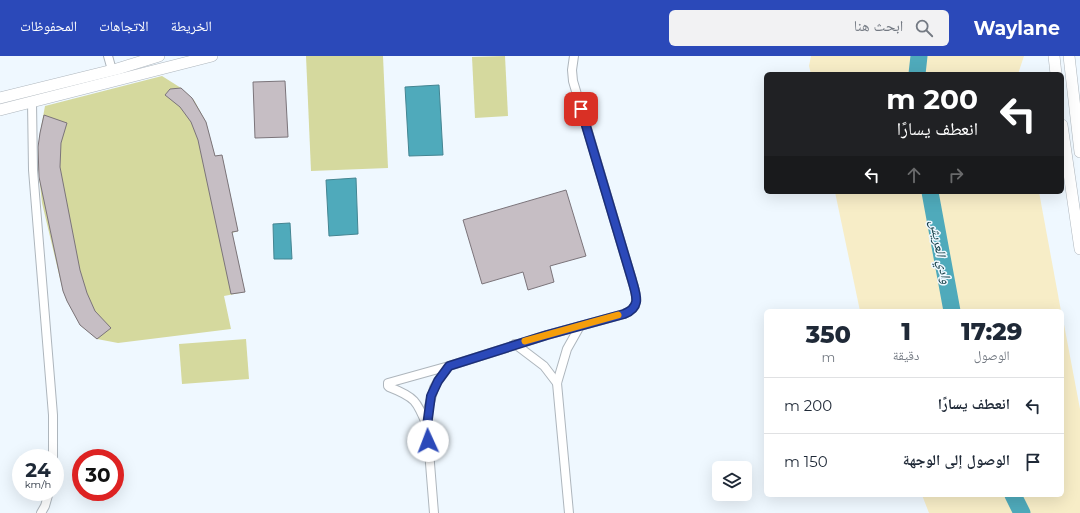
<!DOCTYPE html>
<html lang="ar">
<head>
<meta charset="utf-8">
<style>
	body { margin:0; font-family:Montserrat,"Noto Naskh Arabic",sans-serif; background:#f2f2f3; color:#1f2937; direction:rtl; height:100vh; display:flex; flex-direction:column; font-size:15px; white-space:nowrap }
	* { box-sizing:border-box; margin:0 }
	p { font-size:13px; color:#747a83 }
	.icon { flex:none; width:22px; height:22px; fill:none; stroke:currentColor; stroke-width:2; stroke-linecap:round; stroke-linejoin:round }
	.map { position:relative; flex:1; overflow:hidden; direction:ltr }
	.sheet { position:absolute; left:764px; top:253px; width:300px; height:188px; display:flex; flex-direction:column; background:#fff; border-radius:6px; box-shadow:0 4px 16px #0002; direction:rtl }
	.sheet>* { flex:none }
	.banner { position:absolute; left:764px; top:16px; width:300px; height:122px; border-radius:6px; box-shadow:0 4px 16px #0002; direction:rtl; background:#202124; color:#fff; overflow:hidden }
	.controls { position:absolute; left:712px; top:405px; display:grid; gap:8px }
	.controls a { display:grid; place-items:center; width:40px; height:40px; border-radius:6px; background:#fff; box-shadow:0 4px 16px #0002; font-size:20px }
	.speed { position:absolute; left:12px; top:393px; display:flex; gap:8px; font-size:20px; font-weight:700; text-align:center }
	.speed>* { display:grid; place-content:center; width:52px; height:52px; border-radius:50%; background:#fff; box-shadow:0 4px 16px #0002; line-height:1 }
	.speed small { font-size:10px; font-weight:400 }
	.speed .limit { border:6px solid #d22; background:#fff; color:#111 }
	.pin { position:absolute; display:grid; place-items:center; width:34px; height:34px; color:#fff; margin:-17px; border-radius:8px; box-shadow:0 2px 6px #0006 }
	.me { position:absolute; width:44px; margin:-22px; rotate:358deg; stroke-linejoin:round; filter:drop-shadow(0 0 3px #0008) }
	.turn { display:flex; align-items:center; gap:14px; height:84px; padding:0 20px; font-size:18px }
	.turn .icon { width:52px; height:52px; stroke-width:2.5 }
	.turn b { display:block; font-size:28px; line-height:34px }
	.lanes { display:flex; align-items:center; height:38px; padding:0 20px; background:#0003; justify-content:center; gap:20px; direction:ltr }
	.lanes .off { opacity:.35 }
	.eta { display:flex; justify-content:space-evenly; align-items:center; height:68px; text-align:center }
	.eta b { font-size:24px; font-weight:800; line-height:28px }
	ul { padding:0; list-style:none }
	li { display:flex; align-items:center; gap:12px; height:56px; padding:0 20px; border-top:1px solid #e0e1e3 }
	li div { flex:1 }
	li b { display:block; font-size:15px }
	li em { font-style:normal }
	header { display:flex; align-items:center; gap:24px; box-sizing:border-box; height:56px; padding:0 20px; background:#2b49b9; color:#fff }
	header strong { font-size:19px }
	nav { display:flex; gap:22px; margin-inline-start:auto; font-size:14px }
	.search { width:280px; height:36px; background:#f2f2f3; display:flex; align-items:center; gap:10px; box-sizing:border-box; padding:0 14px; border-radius:6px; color:#747a83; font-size:15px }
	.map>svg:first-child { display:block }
	.green { fill:#d5d99e }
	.sand { fill:#f7edc7 }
	.water { fill:#4faabb; stroke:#448592 }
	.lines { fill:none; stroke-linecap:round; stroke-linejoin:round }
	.river { stroke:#4faabb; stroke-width:17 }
	.building { fill:#c6bec4; stroke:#7b747a }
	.street-casing { stroke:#aeb6bd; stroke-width:10 }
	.secondary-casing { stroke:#aeb6bd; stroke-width:12 }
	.street { stroke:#fff; stroke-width:8 }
	.secondary { stroke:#fff; stroke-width:11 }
	.route-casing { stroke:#1c2f78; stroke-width:10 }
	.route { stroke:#2b49b9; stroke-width:7 }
	.slow { stroke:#f59e0b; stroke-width:7 }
	.labels { text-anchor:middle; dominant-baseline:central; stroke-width:3; stroke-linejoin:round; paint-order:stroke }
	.water-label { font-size:14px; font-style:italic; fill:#18424a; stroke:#eff8ff }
</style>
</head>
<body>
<header>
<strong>Waylane</strong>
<div class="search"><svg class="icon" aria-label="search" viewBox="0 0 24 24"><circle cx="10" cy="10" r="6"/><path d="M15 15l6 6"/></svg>ابحث هنا</div>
<nav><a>الخريطة</a><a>الاتجاهات</a><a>المحفوظات</a></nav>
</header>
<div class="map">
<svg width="1080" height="457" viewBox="0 0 1080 457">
	<rect width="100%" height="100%" fill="#eff8ff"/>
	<!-- green -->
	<g class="green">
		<path d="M306,0H383L388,112L311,115Z"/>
		<path d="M505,0L508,60L475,62L472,1Z"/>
		<path d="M162,20L181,32L194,44L206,66L215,100L222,99L238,175L232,177L245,236L224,240L231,273L118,287L97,283L80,269L67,245L63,235L42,147L39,119L38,96L40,77L45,50Z"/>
		<path d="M246,283L249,323L182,328L179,288Z"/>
	</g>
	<!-- sand -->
	<g class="sand">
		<path d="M811,0H1024L1018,18H811L809,10Z"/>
		<path d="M835,136H1039L1061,255H860Z"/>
		<path d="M1062,258L1080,353V457H929L922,439H1062Z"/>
	</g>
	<!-- water -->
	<g class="water">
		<path d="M439,29L443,99L409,100L405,31Z"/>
		<path d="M356,122L358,178L329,180L326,124Z"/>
		<path d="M290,167L292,203H274L273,168Z"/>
	</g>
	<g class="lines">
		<!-- river -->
		<g class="river">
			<path d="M917,18L919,0"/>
			<path d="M930,136L952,255"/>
			<path d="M1013,439L1022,457"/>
		</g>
	</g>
	<!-- building -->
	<g class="building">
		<path d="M285,25L288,81L255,82L253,26Z"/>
		<path d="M181,32L192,42L206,66L215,100L222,99L238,175L232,176L245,236L231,238L198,84L191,66L180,51L165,39L170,33Z"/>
		<path d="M44,59L67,67L61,87L60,111L80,214L87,237L95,255L111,272L97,283L80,269L67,245L63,235L39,121L38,91L40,77Z"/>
		<path d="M566,134L586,200L550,210L554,226L528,234L523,216L482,228L463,164Z"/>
	</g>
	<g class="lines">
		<!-- street casing -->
		<g class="street-casing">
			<g id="street">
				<path d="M108,0L112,14"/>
				<path d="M32,46L33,114L53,359V402"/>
				<path d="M515,288L544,310L557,327"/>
				<path d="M427,370C417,345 415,341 389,331L388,330V327L449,310L547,279L624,258C642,251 636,239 632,224L573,25L572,14L574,0"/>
				<path d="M41,457L45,450L49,436"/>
				<path d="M434,457L427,370L429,350L434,332L438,325L449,310"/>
				<path d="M569,457L557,327L567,293L580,270"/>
			</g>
		</g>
		<!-- secondary casing -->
		<g class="secondary-casing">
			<g id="secondary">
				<path d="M1054,0L1056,18"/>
				<path d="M1069,0L1080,96"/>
				<path d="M0,42L117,13L159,0"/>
				<path d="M0,54L212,0"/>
				<path d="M1062,69L1080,193"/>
			</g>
		</g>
		<!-- street -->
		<use href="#street" class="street"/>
		<!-- secondary -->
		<use href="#secondary" class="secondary"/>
	</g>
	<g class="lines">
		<!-- route casing -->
		<g class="route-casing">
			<path id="route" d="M428,385L427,370L431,340L438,325L449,310L547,279L624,258C642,251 636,239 632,224L581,53"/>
		</g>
		<!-- route -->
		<use href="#route" class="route"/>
		<!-- slow -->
		<path class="slow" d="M525,285L618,259"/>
	</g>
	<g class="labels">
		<!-- water labels -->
		<g class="water-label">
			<text transform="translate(941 196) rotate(79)">وادي العريش</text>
		</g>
	</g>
</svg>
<div class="controls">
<a><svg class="icon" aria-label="layers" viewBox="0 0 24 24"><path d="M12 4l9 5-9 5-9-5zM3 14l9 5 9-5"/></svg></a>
</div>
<div class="speed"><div>24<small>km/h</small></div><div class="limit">30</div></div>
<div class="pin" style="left:581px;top:53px;background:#d93025"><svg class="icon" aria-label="arrive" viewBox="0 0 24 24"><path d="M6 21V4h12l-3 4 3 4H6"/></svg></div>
<svg class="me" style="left:428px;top:385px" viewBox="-20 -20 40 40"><circle r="19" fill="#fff"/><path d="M0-13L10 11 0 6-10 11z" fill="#2b49b9"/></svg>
<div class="banner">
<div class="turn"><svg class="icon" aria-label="left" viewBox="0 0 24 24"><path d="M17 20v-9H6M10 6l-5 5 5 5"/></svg><div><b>200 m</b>انعطف يسارًا</div></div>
<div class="lanes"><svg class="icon" aria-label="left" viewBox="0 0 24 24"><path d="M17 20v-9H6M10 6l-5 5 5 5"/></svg><svg class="icon off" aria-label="ahead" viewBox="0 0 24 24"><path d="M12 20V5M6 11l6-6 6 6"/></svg><svg class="icon off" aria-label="right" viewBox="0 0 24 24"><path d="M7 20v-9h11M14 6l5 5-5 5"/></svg></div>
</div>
<section class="sheet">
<div class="eta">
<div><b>17:29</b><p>الوصول</p></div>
<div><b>1</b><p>دقيقة</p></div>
<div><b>350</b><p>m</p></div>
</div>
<ul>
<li><svg class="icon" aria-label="left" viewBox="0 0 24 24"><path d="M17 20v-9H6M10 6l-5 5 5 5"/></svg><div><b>انعطف يسارًا</b></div><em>200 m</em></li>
<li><svg class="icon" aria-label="arrive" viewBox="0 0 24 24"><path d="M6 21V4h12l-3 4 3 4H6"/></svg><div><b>الوصول إلى الوجهة</b></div><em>150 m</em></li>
</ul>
</section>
</div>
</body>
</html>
